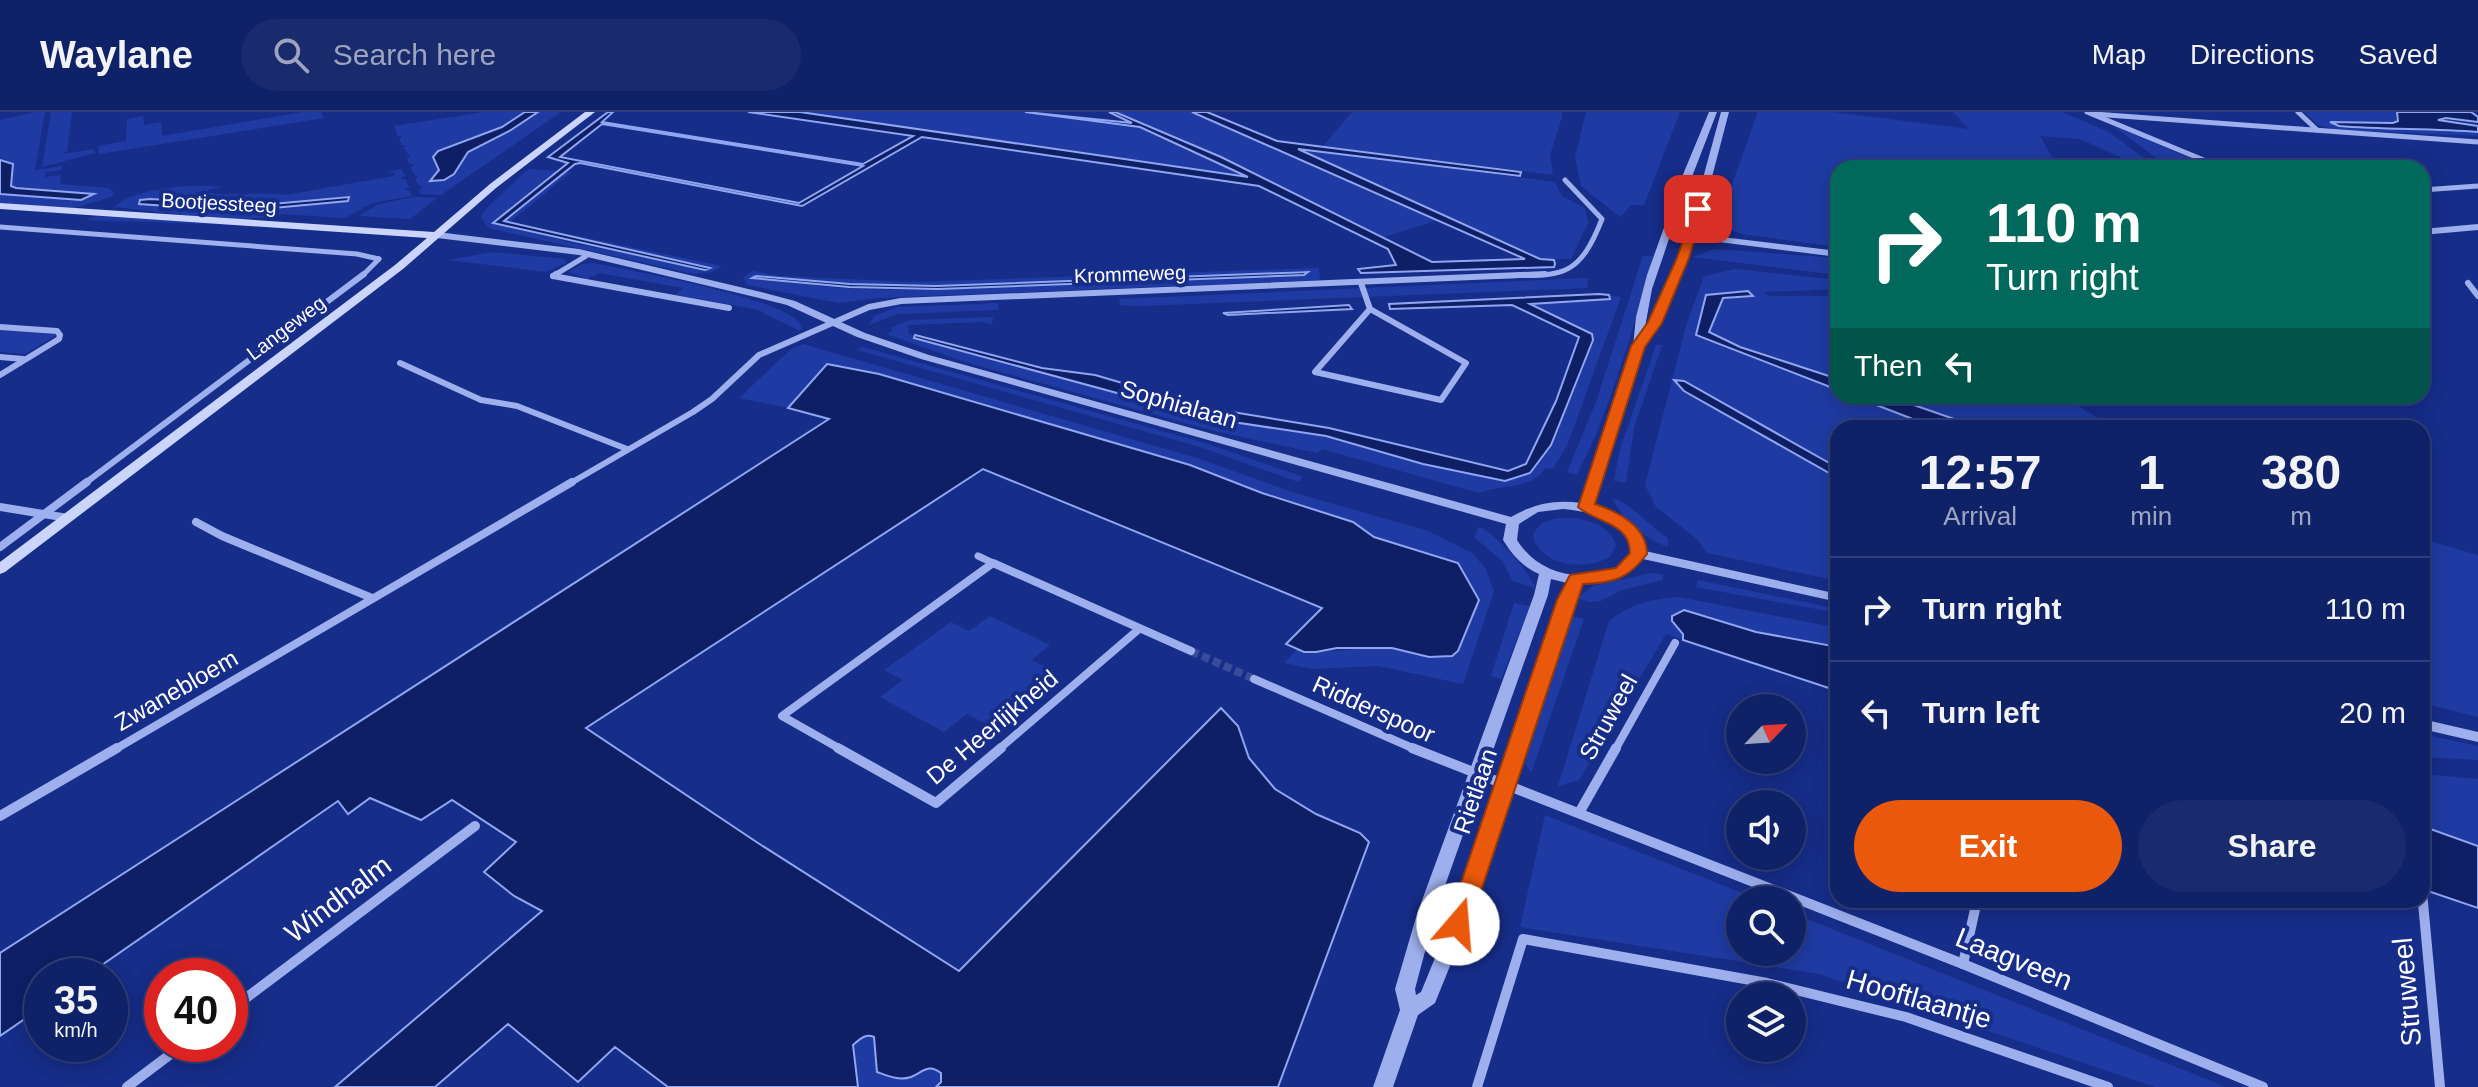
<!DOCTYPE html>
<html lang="en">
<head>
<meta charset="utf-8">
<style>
	body { margin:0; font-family:Helvetica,sans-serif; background:#192a6d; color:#f1f3f6; height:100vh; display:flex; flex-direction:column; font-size:30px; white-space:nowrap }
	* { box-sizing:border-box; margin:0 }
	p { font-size:26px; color:#9ca4c0 }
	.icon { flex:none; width:44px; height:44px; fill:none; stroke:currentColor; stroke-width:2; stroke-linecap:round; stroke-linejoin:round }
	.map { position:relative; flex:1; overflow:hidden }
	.sheet { position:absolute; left:1830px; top:308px; width:600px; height:488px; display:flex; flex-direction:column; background:#102267; border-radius:24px; box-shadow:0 4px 20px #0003,0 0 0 2px #303f7b }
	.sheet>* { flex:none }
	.top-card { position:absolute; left:1830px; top:48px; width:600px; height:244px; border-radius:24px; box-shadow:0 4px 20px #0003,0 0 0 2px #303f7b; background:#00695c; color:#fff; overflow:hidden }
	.needle { width:52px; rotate:65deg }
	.buttons { position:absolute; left:1726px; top:582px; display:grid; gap:16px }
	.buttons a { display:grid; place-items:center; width:80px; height:80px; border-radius:50%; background:#102267; box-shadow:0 4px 20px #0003,0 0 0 2px #303f7b; font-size:40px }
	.speed { position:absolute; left:24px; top:846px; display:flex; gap:16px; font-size:40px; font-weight:700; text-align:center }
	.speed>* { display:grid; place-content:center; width:104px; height:104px; border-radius:50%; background:#102267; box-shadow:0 4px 20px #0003,0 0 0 2px #303f7b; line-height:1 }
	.speed small { font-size:20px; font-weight:400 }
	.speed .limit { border:12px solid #d22; background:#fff; color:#111 }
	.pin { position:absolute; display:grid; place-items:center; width:68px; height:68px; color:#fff; margin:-34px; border-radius:16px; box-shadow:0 4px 12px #0006 }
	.me { position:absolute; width:88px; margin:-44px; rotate:18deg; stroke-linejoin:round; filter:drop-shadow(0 0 6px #0008) }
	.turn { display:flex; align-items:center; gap:28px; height:168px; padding:0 24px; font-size:36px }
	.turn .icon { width:104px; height:104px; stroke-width:2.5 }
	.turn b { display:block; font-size:56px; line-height:68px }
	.then { display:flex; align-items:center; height:76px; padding:0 24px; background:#0003; gap:16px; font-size:30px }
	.eta { display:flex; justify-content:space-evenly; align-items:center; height:136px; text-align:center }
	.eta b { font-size:48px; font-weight:800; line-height:56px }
	.primary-button { display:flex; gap:16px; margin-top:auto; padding:16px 24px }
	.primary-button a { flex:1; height:92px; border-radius:48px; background:#ea580c; color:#fff; font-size:32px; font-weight:800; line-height:92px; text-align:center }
	.primary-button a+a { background:#192a6d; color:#f1f3f6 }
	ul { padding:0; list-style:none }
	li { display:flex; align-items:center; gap:24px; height:104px; padding:0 24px; border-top:2px solid #303f7b }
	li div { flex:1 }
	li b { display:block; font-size:30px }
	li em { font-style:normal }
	header { display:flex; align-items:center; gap:48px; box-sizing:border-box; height:112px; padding:0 40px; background:#102267; border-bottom:2px solid #303f7b }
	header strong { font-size:38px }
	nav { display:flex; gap:44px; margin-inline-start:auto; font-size:28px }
	.search { width:560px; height:72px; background:#192a6d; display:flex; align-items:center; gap:20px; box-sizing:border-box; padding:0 28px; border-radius:44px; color:#9ca4c0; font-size:30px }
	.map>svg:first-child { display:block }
	.green { fill:#1f3ba3; fill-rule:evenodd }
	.water { fill:#0e1f66; stroke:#90a6f1; stroke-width:2; fill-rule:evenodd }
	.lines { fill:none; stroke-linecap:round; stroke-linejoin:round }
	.minor-tunnel { stroke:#394c9b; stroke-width:8; stroke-dasharray:8 4; stroke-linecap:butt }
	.pedestrian { stroke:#9eafee; stroke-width:7 }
	.minor-far3 { stroke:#9eafee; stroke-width:5 }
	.minor-far2 { stroke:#9eafee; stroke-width:6 }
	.minor-far1 { stroke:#9eafee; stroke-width:8 }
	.minor { stroke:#9eafee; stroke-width:10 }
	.tertiary { fill:#9eafee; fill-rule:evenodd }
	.secondary { fill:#cbd4fa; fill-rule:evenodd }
	.route { fill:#ea580c; stroke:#983908; stroke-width:2 }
	.labels { text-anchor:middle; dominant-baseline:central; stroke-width:8; stroke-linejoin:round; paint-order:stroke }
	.far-street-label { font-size:20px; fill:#fff; stroke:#162d89 }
	.street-label { font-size:24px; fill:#fff; stroke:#162d89 }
	.near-street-label { font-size:28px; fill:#fff; stroke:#162d89 }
</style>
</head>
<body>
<header>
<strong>Waylane</strong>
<div class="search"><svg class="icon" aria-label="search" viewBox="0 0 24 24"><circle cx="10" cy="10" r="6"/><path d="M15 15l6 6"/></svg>Search here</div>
<nav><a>Map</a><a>Directions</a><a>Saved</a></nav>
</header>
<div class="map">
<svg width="2478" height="975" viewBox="0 0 2478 975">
	<rect width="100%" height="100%" fill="#162d89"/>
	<!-- green -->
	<g class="green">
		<path d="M35,0H45L35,58L62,54L61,58L46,60L45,65L61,63L60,72L108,76L114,80L111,85L74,96L0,92V82L81,88L94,83L11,74L13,52L0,48V8Z"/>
		<path d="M51,0H72L67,39L62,42L94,37L95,41L42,55Z"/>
		<path d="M303,0H321L324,6L99,42L98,34L126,29L127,7L143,4L144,13L161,10L162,24Z"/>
		<path d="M484,0H525L436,53L439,58L430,68L457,52L478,33L511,18L538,0H561L441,83L421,82L419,77L423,76L418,73L415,66L419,65L414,63L411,56L414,52H409L407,46L411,45L403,36L406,33H402L399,27L402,24H398L394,14Z"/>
		<path d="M800,0H1025L1140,15L1248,64L1246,67Z"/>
		<path d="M1115,0H1192L1438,108L1384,125L1221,45Z"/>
		<path d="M1352,0H1561L1563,2L1550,43L1553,63L1323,34Z"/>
		<path d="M1586,0H1680L1644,93H1631L1620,105L1581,74L1575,45Z"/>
		<path d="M1758,0H1832L1969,17L1953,0H2062L2109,20L2157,56H2144L2080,27L2040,24L2058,56H1838V135L1742,122L1717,114Z"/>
		<path d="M2304,0H2397L2396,11L2330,10L2339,14C2386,18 2431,16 2478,20V24L2336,18L2318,13Z"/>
		<path d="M2113,14L2215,56H2170Z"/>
		<path d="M1300,36L1555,70L1562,84L1585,96L1588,111L1571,147H1540L1296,37Z"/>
		<path d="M402,57L405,64L400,66L406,68L409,75L404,77L410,79L412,84L372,91L345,106L281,102L272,105L229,108L114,95C136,75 193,72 222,75L208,78V81C234,84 260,80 286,83L393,64L395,61L386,60ZM346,85L266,99L140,91L150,87L261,93Z"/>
		<path d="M528,57L557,59L493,110L576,132L709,157L505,111L506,106L564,60H571L510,110L722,154L712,160L694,162L488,116L481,105L486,97Z"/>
		<path d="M414,85L437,86L410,107L359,104L379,92Z"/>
		<path d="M97,104L299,115L85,108Z"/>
		<path d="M1714,137L1838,146V163L1693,145Z"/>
		<path d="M493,140L565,147L567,151L546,160L448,148Z"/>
		<path d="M1643,144H1653C1633,217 1612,294 1577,363L1567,360L1596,290Z"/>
		<path d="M594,151C627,158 793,187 802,215L800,219L755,197L675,183L683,176L599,161L587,167L568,160L583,152Z"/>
		<path d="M1319,156L1320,168L878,186L838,191L747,173L743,165L753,159L779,164L913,170ZM1304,159V163C1213,167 1121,170 1030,174C940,178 845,184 757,164C938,186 1123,165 1304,159Z"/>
		<path d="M1735,157L1838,168V177L1764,180L1769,184H1838V267L1740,235L1708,220L1724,186L1706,183L1697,223L1838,278V284H1853L1936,316H1838V356L1684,269V279L1838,366V469L1707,441L1697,427L1656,395L1645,373L1686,214L1704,164Z"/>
		<path d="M1588,166L1587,176L1141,194L1120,193L1119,187Z"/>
		<path d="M1609,183L1621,185L1567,334L1553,357L1545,356C1532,378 1501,372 1479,381L1322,337L1317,341L1214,319L965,250L886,222L892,219V215L909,208L993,205L992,213L983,210L908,213L909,222L1213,307L1326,324L1423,352L1505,369L1551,333L1593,228L1530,192L1610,187Z"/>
		<path d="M999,191L998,198L898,202L869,213L874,204L896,195Z"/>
		<path d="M0,218L58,222L25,242L0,240Z"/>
		<path d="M803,232L1197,346L1295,381L1428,419L1472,441L1486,457L1494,479L1463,572L1378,554L1312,557L1284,551L1297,537C1316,545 1366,533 1392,536C1404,537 1417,542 1429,545L1458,451L1374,425L1353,410L1262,381L1190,353L847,255L827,252L788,296L739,286L790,238Z"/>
		<path d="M1656,233H1662L1634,316L1626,371L1614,369L1619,340Z"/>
		<path d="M863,235L1205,331L1303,365L1298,370L1200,335L857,238Z"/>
		<path d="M1888,284H2060L2116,316H1980Z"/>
		<path d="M1613,387C1627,387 1651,416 1668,426V435C1647,428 1622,408 1613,387Z"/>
		<path d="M1576,406C1593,410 1610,415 1616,433L1610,445C1585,459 1541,455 1533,424C1539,406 1559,405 1576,406Z"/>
		<path d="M1479,415C1494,419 1531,461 1535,476L1513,469L1502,449L1474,425Z"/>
		<path d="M2422,427L2478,443V605L2422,591V550L2428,546L2422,542Z"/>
		<path d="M1652,461L1663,462V468L1622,478L1601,489L1590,490L1577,486L1593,474Z"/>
		<path d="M1698,468L1838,497V501L1696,475Z"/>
		<path d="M1679,485L1838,516V535L1756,520L1701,504L1683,522V528L1666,522L1579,668L1558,674L1609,509C1631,492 1651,487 1679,485Z"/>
		<path d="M1514,491L1530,494L1501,567L1491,564Z"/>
		<path d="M990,504L1050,533L1032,548L1053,559L988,613L967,602L944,620L880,585L903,568L884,558L951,510L969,519Z"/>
		<path d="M1571,504L1584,507L1531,661L1525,651L1527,647L1523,646Z"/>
		<path d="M2422,622L2478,634V648L2422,645Z"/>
		<path d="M2422,662L2478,667V734L2422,714Z"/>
		<path d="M1545,703L1760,788H1740V840H1792V801L2226,975H2155L1819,862L1520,815Z"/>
		<path d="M870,923L874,924L877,960C888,964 899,969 911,965C923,960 928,951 941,961V970L936,975H858L853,933L862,925Z"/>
	</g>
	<!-- water -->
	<g class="water">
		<path d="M525,0H538L511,18L468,40L454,62L444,68L430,69L439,58L433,45L438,39L502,15Z"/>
		<path d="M608,0H613L602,10L863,52L913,24L748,0H800L1248,65L1140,15L1025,0L1132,11L1109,0H1115L1221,45L1432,150L1525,147L1192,0H1207L1277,29L1521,60L1520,64L1298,37L1540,147L1554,148L1555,152L1554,155L1361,161L1358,157L1396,153L1388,137L1259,74L922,25L802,94L580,51L575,52L504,109L710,156L705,158L493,111L568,51L548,45ZM602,12L863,54L799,91L560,45Z"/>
		<path d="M2397,0H2471L2478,5V10L2446,6L2438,8L2478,14V20C2431,16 2386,18 2339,14L2330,10L2393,11L2398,9Z"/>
		<path d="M0,48L13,52L11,74L16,76L94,82L81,88L0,82Z"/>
		<path d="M349,85L348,89L242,99L139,92L140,88L150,87L261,93Z"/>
		<path d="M1308,160L1304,163L938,177L849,175L752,166L756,164L850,172L936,174Z"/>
		<path d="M1748,179L1753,184L1723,186L1709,220L1740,235L1838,267V278L1696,223L1706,183Z"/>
		<path d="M1599,182L1609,183L1610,187L1530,192L1592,222L1593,228L1551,333L1530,361L1505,369L1423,352L1326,324L1213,307L914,226L915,223L1042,256L1095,263L1208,296L1329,316L1508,359L1526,352L1556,289L1579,225L1512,193L1390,197L1389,192Z"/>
		<path d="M1349,193L1352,197L1228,203L1223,201Z"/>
		<path d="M827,252L879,262L1190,353L1262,381L1353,410L1374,425L1458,451L1479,488L1458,539L1452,544L1429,545L1392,536H1337L1316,540H1304L1286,532L1322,496L983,357L586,616L758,731L959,859L1221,596L1238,614L1249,646L1275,677L1316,702L1360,721L1369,730L1278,975H936L941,970V961C928,951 923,960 911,965C899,969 888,964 877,960L874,925C865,921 859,928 853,933L858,975H668L615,935L578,970L508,912L435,975H335L542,799L514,784L484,760L516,730L452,688L421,708L370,686L348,702L338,689L86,864H42V895L0,924V841L829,307L788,296Z"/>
		<path d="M1674,268L1684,269L1838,356V366L1684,279Z"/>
		<path d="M1853,284H1888L1980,316H1936Z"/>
		<path d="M1684,498L1756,520L1838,535V579L1683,528V522L1672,509V504Z"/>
		<path d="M2422,714L2478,734V796L2422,777Z"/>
	</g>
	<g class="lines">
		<!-- minor-tunnel -->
		<path class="minor-tunnel" d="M1191,539L1254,567"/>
		<!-- pedestrian -->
		<path class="pedestrian" d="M978,444L993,451"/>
		<!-- minor-far3 -->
		<g class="minor-far3">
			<path d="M2087,0L2223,56"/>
			<path d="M2298,0L2317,18"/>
			<path d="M2094,2L2478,30"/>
			<path d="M2422,78L2478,74"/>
			<path d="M0,115L357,142L379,147"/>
			<path d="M362,164L379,147"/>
			<path d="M553,164L586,144"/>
			<path d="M1497,164C1559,162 1577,171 1602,107L1565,68"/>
		</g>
		<!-- minor-far2 -->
		<g class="minor-far2">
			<path d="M553,164L729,196"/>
			<path d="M553,164L556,162"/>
			<path d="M1361,171L1370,197"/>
			<path d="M2468,171L2478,184"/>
			<path d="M1370,197L1466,251L1441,288L1315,260Z"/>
			<path d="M0,215L57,219L60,223L59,227L0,263"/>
			<path d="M0,245L23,247"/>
			<path d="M400,251L481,288L517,294L627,337"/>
			<path d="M84,372L364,162"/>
			<path d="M569,372L693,300L712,287L759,243L869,195L901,189L1545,162"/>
		</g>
		<!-- minor-far1 -->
		<g class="minor-far1">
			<path d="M0,395L68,406"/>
			<path d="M196,410L222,424L372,486"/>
			<path d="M0,435L87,370"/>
			<path d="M1254,567L1417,638"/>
			<path d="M114,638L572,370"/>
			<path d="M842,638L782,604L993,451L1191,539"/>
			<path d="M998,638L1139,517"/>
			<path d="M1615,638L1675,531"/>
		</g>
		<!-- minor -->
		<g class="minor">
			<path d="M838,636L936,691L1001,636"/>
			<path d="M1412,636L1963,852L2263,975"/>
			<path d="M1579,701L1616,636"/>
			<path d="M0,704L117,636"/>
			<path d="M2422,780L2440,975"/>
			<path d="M1963,852L1977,788"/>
			<path d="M230,898L475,714"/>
			<path d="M127,975L184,932"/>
			<path d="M1477,975L1523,827L1767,871L1906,905L2108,975"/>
		</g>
		<!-- tertiary -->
		<g class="tertiary">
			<path d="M1709,0H1717L1671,119L1688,121L1721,0H1729L1697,122L1838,139V145L1695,127L1673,182L1643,234L1593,394C1616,400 1645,411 1645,439L1838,482V490L1643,447C1631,466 1602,472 1581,472L1573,488L1467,812L1435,891L1418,903L1393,975H1373L1400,898L1395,877L1417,802L1534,483L1539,462C1522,454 1513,444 1503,428L1506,412L921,247L857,225L787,193L755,185L579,143L437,126L432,123L437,120L579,137L761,180L795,189L865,221L929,243L1511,405C1533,392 1555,387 1581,391L1633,234L1636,205L1647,163L1684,60ZM1670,124L1686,126L1663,182L1645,215L1652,177ZM1563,397C1593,400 1638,408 1630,447C1593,474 1541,467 1517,428L1519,412L1538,400ZM1551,467L1567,471L1559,488L1449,812L1421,880L1416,883L1415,877L1435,802L1548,483Z"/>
			<path d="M2478,112V118L2422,123V117Z"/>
			<path d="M2422,607L2478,620V630L2422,617Z"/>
		</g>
		<!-- secondary -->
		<path class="secondary" d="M585,0H595L496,76L403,157L5,460L0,462V450L395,153L427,126L0,97V91L434,120L490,72Z"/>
	</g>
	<!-- route -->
	<path class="route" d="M1694,95L1704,97L1689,146L1662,211L1645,235L1595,392C1619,400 1647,414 1647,442C1628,467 1614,471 1583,472L1470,812L1467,818L1458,821L1450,818L1447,812L1557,488L1570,463L1616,456L1630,441C1630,410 1596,411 1578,395L1631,234L1648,210L1677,146Z"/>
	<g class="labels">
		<!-- far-street labels -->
		<g class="far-street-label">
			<text transform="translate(219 91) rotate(3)">Bootjessteeg</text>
			<text transform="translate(1130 162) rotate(-2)">Krommeweg</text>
			<text transform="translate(286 216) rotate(-37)">Langeweg</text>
		</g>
		<!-- street labels -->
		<g class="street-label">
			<text transform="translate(1179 292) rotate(16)">Sophialaan</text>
			<text transform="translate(176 578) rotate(-30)">Zwanebloem</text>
			<text transform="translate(1374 597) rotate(24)">Ridderspoor</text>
			<text transform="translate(1608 605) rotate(-61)">Struweel</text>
			<text transform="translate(992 615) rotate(-40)">De Heerlijkheid</text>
			<text transform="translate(1475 679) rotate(-71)">Rietlaan</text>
		</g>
		<!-- near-street labels -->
		<g class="near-street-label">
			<text transform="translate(338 787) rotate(-37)">Windhalm</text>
			<text transform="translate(2014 847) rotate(22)">Laagveen</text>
			<text transform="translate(2407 880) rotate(-95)">Struweel</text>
			<text transform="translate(1919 887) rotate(16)">Hooftlaantje</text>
		</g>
	</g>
</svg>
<div class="buttons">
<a><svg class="needle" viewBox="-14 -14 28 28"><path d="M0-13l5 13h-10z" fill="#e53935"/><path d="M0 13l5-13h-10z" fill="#9ca4c0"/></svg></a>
<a><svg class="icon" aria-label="sound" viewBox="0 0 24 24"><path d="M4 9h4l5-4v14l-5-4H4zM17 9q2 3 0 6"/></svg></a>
<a><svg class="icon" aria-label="search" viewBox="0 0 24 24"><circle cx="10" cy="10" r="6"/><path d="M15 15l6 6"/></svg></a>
<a><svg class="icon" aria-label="layers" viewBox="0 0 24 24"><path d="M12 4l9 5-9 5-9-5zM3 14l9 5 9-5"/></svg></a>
</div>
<div class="speed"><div>35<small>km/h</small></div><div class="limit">40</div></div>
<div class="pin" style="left:1698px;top:97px;background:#d93025"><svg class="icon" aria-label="arrive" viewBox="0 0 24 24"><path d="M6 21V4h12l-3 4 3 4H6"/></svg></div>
<svg class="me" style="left:1458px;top:812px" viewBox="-20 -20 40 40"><circle r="19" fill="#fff"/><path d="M0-13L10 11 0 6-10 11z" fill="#ea580c"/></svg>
<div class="top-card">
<div class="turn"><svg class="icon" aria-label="right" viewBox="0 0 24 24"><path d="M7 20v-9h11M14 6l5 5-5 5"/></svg><div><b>110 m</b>Turn right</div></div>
<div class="then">Then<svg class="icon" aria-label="left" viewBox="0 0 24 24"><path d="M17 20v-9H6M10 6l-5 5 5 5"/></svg></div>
</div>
<section class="sheet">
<div class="eta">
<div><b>12:57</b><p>Arrival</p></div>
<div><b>1</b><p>min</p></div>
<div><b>380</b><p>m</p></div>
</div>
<ul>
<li><svg class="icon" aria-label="right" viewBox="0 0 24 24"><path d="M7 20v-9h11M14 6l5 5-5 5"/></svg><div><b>Turn right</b></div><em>110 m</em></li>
<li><svg class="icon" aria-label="left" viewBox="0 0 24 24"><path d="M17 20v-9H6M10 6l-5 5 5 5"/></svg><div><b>Turn left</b></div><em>20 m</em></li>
</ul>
<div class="primary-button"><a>Exit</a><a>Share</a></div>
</section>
</div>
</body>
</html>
